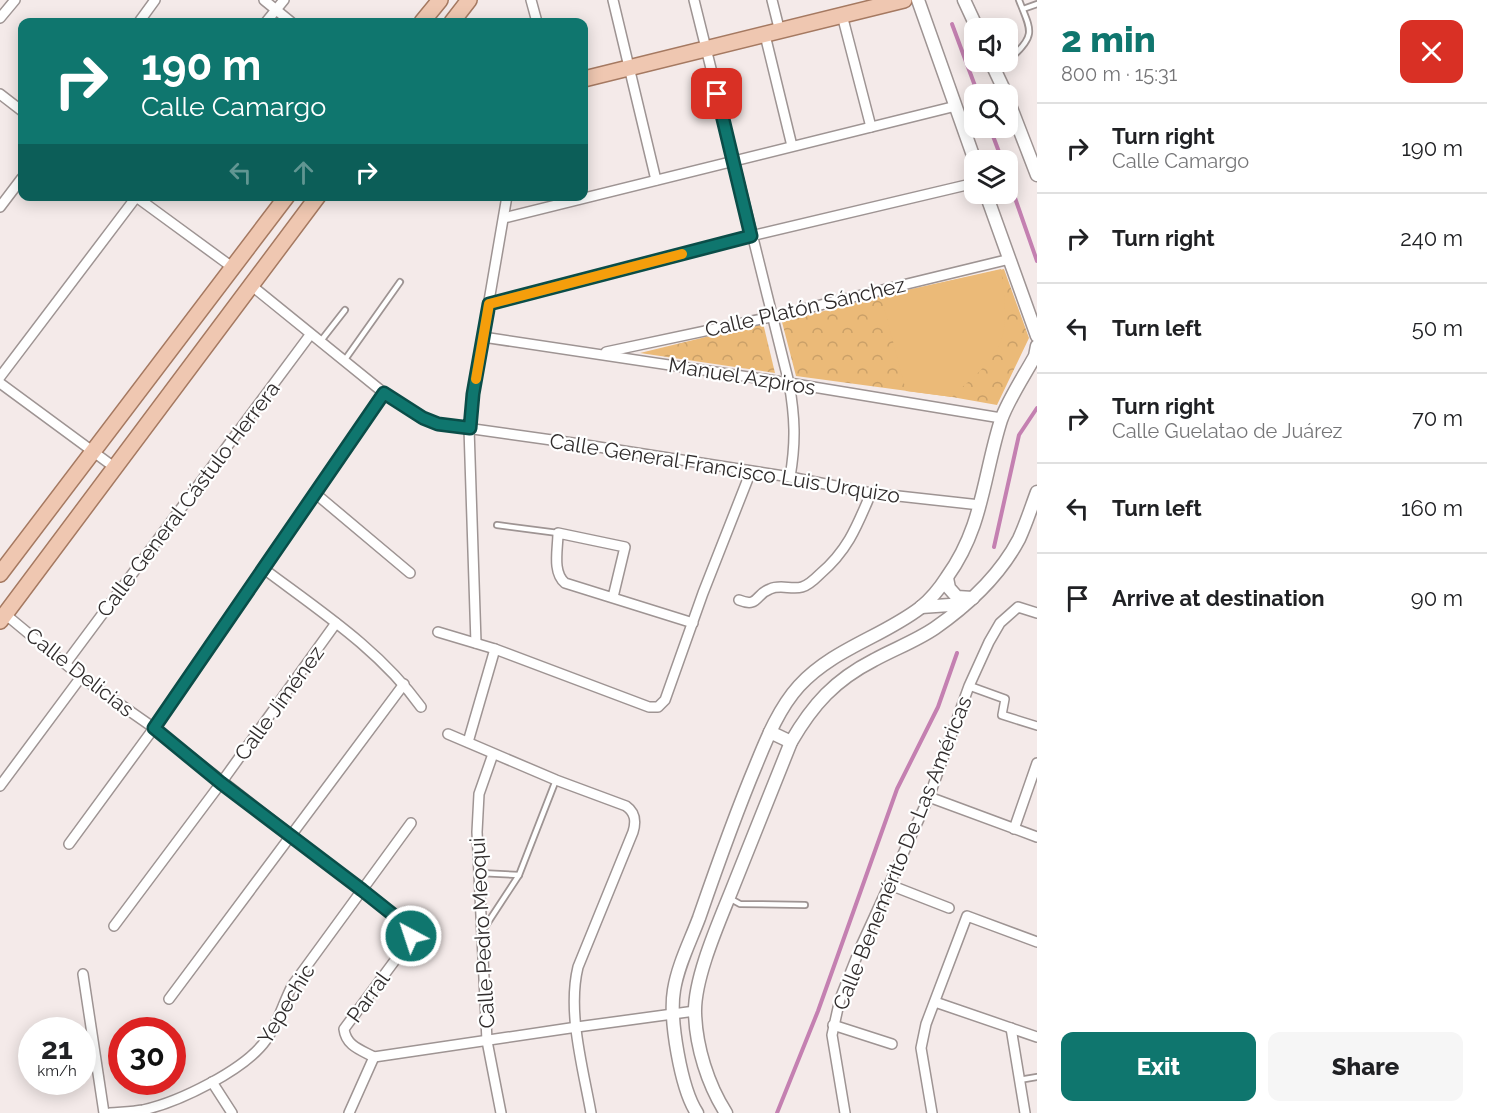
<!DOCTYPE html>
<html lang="en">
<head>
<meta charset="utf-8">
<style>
	body { margin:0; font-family:Raleway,sans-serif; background:#f6f6f6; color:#202124; height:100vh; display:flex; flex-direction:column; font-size:22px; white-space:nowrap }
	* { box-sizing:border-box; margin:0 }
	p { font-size:20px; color:#757577 }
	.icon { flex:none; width:33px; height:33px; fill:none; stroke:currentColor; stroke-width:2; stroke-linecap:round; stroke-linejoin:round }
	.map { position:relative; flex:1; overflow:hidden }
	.details { display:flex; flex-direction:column; background:#fff; width:450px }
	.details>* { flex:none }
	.hud { position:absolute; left:18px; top:18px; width:570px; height:183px; border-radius:12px; box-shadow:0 3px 15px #0003; background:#0f766e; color:#fff; overflow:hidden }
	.controls { position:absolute; left:964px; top:18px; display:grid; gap:12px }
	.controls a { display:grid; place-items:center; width:54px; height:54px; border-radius:12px; background:#fff; box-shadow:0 3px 15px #0003; font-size:30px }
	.speed { position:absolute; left:18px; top:1017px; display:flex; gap:12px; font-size:30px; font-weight:700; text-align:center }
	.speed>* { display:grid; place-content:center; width:78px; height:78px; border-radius:50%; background:#fff; box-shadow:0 3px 15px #0003; line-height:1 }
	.speed small { font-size:15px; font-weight:400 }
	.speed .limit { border:9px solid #d22; background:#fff; color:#111 }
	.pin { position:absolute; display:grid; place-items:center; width:51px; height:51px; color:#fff; margin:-26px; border-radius:12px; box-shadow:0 3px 9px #0006 }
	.me { position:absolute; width:66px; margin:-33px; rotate:320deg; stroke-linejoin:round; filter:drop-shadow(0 0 4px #0008) }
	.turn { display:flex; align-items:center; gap:21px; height:126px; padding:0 24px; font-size:27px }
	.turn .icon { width:78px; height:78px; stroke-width:2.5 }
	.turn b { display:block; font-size:42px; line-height:51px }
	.lanes { display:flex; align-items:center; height:57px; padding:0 24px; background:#0003; justify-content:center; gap:30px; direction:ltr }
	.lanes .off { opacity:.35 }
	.round { display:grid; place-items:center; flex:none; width:63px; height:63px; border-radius:12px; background:#f6f6f6 }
	.summary { display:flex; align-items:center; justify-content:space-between; height:102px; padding:0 24px }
	h1 { font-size:36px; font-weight:800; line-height:45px; color:#0f766e }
	.cta { display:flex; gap:12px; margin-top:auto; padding:12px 24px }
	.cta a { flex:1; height:69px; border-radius:12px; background:#0f766e; color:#fff; font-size:24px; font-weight:800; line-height:69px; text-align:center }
	.cta a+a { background:#f6f6f6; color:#202124 }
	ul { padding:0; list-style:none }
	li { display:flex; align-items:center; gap:18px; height:90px; padding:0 24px; border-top:2px solid #e0e0e0 }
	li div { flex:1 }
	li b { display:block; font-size:22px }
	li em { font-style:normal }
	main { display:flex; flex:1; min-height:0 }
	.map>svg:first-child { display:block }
	.forest { fill:url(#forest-crowns) }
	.pitch { fill:#ebba78 }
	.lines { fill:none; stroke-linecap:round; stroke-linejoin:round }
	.stream { stroke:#c480b1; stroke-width:4 }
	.service-casing { stroke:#9e9493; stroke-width:8 }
	.pedestrian-casing { stroke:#9e9493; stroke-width:10 }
	.minor-casing { stroke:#9e9493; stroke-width:12 }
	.tertiary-casing { stroke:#9e9493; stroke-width:15 }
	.primary-casing { stroke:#a57961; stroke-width:18 }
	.service { stroke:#fff; stroke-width:4.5 }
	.pedestrian { stroke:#fff; stroke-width:7 }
	.minor { stroke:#fff; stroke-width:9 }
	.tertiary { stroke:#fff; stroke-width:12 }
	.primary { stroke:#efc7b1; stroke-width:15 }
	.route-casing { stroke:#0a4d48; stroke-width:15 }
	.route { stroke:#0f766e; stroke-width:10 }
	.slow { stroke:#f59e0b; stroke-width:10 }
	.labels { text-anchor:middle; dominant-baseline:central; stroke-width:4.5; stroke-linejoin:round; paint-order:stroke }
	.street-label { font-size:21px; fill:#302c2c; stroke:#fff }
</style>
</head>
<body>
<main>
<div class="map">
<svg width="1037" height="1113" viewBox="0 0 1037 1113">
	<defs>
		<pattern id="forest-crowns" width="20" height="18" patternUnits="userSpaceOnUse" patternTransform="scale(1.5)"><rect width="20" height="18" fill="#ebba78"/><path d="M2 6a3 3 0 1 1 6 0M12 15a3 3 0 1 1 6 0" fill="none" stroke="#caa068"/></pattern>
	</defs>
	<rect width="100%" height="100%" fill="#f4eae9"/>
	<!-- forest -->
	<g class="forest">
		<path d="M1004,269L1029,338L997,405L952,397L796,376L782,322L881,296Z"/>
		<path d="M763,323L775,373L640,353Z"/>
	</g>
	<!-- pitch -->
	<path class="pitch" d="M1001,269C1004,295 1011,330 995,353C984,370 966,383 952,397L906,391L881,296Z"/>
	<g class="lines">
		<!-- stream -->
		<g class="stream">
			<path d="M952,24L978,94"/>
			<path d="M990,128L1002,160"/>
			<path d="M1008,178L1037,261"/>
			<path d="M994,547L1019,435L1037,408"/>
			<path d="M777,1113L818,1011L897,789L938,707L957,653"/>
		</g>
		<!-- service casing -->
		<g class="service-casing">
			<g id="service">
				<path d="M1023,9L1037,4"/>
				<path d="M1013,56C1037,34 1030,29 1019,0"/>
				<path d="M320,342L345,310"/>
				<path d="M344,361L400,282"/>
				<path d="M497,525L558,533"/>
				<path d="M480,873L519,875"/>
				<path d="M729,898L740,904L805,905"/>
				<path d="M483,930L519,875L556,780"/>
				<path d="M1019,1080L1037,1077"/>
			</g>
		</g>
		<!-- pedestrian casing -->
		<g class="pedestrian-casing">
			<path id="pedestrian" d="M969,686L1005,699L1002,715L1037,726"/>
		</g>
		<!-- minor casing -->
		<g class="minor-casing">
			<g id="minor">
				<path d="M264,0L291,22"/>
				<path d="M531,0L537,22"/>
				<path d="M613,0L656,180"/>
				<path d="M694,0L789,383C795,417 796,442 790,477"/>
				<path d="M772,0L780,32"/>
				<path d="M842,15L871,127"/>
				<path d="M0,18L15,0"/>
				<path d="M139,22L155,0"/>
				<path d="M266,22L284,0"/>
				<path d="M765,35L792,146"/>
				<path d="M0,94L22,111"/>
				<path d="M135,196L232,267"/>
				<path d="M0,207L22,178"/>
				<path d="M504,218L956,106"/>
				<path d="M252,286L384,393L423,418L438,424L573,443L790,477L871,493L980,505"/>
				<path d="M490,304L751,236L975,183"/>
				<path d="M483,337L789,383L1001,418"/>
				<path d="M606,352L771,317L1010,259"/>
				<path d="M0,377L137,196"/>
				<path d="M0,383L114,467"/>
				<path d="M316,494L410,573"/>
				<path d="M264,569C320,611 380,650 421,707"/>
				<path d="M613,597L625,547L558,533C558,549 552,572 565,583L693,623"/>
				<path d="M739,600C759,608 755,594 770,589C780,584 792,590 802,587C809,585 815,579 820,574C848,550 857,526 871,493"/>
				<path d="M5,614L81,677L154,728L406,925L410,931V940L344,1029C346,1046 361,1050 374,1057"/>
				<path d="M438,632L495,649L649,707H658L665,700L703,593L751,471"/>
				<path d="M476,643L469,428L473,394L507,196"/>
				<path d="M66,663L310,335"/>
				<path d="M448,734L556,780L626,806C636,813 636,822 633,832L578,967C567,1012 583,1068 591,1113"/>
				<path d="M468,742L495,649"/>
				<path d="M493,754L479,794L477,832L487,1041L501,1113"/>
				<path d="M0,786L81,677"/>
				<path d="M929,797L1037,837"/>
				<path d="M1014,829L1037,763"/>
				<path d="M69,844L154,728L384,393"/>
				<path d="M890,885L949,908"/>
				<path d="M114,926L221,783L336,623"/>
				<path d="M83,974L104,1113"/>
				<path d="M169,999L404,684"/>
				<path d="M935,1002L1037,1037"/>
				<path d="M833,1025L892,1044"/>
				<path d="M1011,1028L1025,1113"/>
				<path d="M28,1042L32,1041"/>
				<path d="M374,1057L577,1027L695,1011"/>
				<path d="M212,1082L232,1113"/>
				<path d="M110,1113C121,1112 132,1112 143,1110C179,1102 245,1070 266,1040C277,1026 283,1003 292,986L411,823"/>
				<path d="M349,1113L374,1057"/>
				<path d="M845,1113L832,1035L840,999L861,946L929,797L969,686L989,642L1000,623L1018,607L1037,613"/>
				<path d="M932,1113L921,1048L926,1024L967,916L1037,942"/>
			</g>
		</g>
		<!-- tertiary casing -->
		<g class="tertiary-casing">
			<g id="tertiary">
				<path d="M918,0L975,161"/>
				<path d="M964,0L977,28"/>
				<path d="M991,62L1006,94"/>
				<path d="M1008,100L1037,175"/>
				<path d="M986,194L1037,336"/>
				<path d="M947,578L949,588L957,597L973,598"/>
				<path d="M921,607L950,605L963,606"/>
				<path d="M770,732L791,742"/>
				<path d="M697,1113C681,1089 669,1019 674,990C678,965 690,942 699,918C717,866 735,815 756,765C767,738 779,708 799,686C833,649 882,637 920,608C930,600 940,588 947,577C983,527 983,477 1001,420C1008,400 1024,376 1035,356L1037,346"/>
				<path d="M726,1113C708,1085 696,1047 695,1013C694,977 720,920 733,887C753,838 772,790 791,742C813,704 835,680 874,660C894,649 916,641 935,628C968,605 1000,575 1019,539C1026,524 1031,508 1037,492"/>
			</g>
		</g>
		<!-- primary casing -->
		<g class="primary-casing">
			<g id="primary">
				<path d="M422,22L440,0"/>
				<path d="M452,22L469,0"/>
				<path d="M584,79L904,0"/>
				<path d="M0,574L287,196"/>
				<path d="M0,621L318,196"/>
			</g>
		</g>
		<!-- service -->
		<use href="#service" class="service"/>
		<!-- pedestrian -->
		<use href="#pedestrian" class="pedestrian"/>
		<!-- minor -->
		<use href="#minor" class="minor"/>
		<!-- tertiary -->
		<use href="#tertiary" class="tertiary"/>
		<!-- primary -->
		<use href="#primary" class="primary"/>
	</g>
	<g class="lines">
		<!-- route casing -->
		<g class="route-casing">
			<path id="route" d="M411,936L406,925L362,890L221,783L154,728L384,393L423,418L438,424L470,428L473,394L489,304L751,236L717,94"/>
		</g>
		<!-- route -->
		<use href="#route" class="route"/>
		<!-- slow -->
		<path class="slow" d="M476,379L489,304L682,254"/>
	</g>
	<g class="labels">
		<!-- street labels -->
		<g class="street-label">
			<text transform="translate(805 307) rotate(-13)">Calle Platón Sánchez</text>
			<text transform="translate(742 376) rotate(9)">Manuel Azpiros</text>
			<text transform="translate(725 468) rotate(9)">Calle General Francisco Luis Urquizo</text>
			<text transform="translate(188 499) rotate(-53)">Calle General Cástulo Herrera</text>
			<text transform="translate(80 672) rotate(38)">Calle Delicias</text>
			<text transform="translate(279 703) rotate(-54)">Calle Jiménez</text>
			<text transform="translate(902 853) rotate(-68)">Calle Benemérito De Las Américas</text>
			<text transform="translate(482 933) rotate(-93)">Calle Pedro Meoqui</text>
			<text transform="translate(368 997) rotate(-54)">Parral</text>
			<text transform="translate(286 1004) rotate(-59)">Yepechic</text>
		</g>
	</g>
</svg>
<div class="controls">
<a><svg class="icon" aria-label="sound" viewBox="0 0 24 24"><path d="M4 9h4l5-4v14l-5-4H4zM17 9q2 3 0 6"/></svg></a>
<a><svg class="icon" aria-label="search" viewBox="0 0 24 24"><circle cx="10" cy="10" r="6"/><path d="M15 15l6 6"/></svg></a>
<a><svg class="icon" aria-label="layers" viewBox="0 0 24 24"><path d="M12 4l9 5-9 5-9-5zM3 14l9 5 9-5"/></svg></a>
</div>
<div class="speed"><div>21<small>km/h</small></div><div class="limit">30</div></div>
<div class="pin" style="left:717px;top:94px;background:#d93025"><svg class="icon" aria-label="arrive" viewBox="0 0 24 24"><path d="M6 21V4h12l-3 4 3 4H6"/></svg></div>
<svg class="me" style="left:411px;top:936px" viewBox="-20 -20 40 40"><circle r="17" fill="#0f766e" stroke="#fff" stroke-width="3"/><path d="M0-11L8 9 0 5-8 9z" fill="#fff"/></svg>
<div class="hud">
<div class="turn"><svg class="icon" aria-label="right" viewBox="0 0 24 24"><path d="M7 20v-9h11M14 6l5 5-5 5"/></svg><div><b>190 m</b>Calle Camargo</div></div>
<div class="lanes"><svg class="icon off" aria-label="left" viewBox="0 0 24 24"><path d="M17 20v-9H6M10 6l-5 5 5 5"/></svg><svg class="icon off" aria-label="ahead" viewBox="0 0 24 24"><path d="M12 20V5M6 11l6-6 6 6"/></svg><svg class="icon" aria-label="right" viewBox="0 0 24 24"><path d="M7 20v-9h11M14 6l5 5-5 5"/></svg></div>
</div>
</div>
<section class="details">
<div class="summary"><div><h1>2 min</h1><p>800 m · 15:31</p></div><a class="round" style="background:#d93025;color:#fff"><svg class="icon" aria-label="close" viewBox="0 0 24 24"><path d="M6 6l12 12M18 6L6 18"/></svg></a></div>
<ul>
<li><svg class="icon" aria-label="right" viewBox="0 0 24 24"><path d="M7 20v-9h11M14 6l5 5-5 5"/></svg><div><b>Turn right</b><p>Calle Camargo</p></div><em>190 m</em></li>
<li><svg class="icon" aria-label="right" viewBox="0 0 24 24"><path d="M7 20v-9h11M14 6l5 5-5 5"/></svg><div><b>Turn right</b></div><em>240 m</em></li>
<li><svg class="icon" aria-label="left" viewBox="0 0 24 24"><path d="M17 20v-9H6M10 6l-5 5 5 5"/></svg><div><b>Turn left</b></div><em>50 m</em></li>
<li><svg class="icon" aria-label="right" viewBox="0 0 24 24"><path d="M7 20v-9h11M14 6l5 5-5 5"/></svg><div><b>Turn right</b><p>Calle Guelatao de Juárez</p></div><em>70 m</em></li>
<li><svg class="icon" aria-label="left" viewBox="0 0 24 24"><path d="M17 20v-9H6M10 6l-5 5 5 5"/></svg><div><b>Turn left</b></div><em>160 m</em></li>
<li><svg class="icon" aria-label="arrive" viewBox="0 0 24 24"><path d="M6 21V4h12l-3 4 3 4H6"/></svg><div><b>Arrive at destination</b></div><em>90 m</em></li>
</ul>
<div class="cta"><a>Exit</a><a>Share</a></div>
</section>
</main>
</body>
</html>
